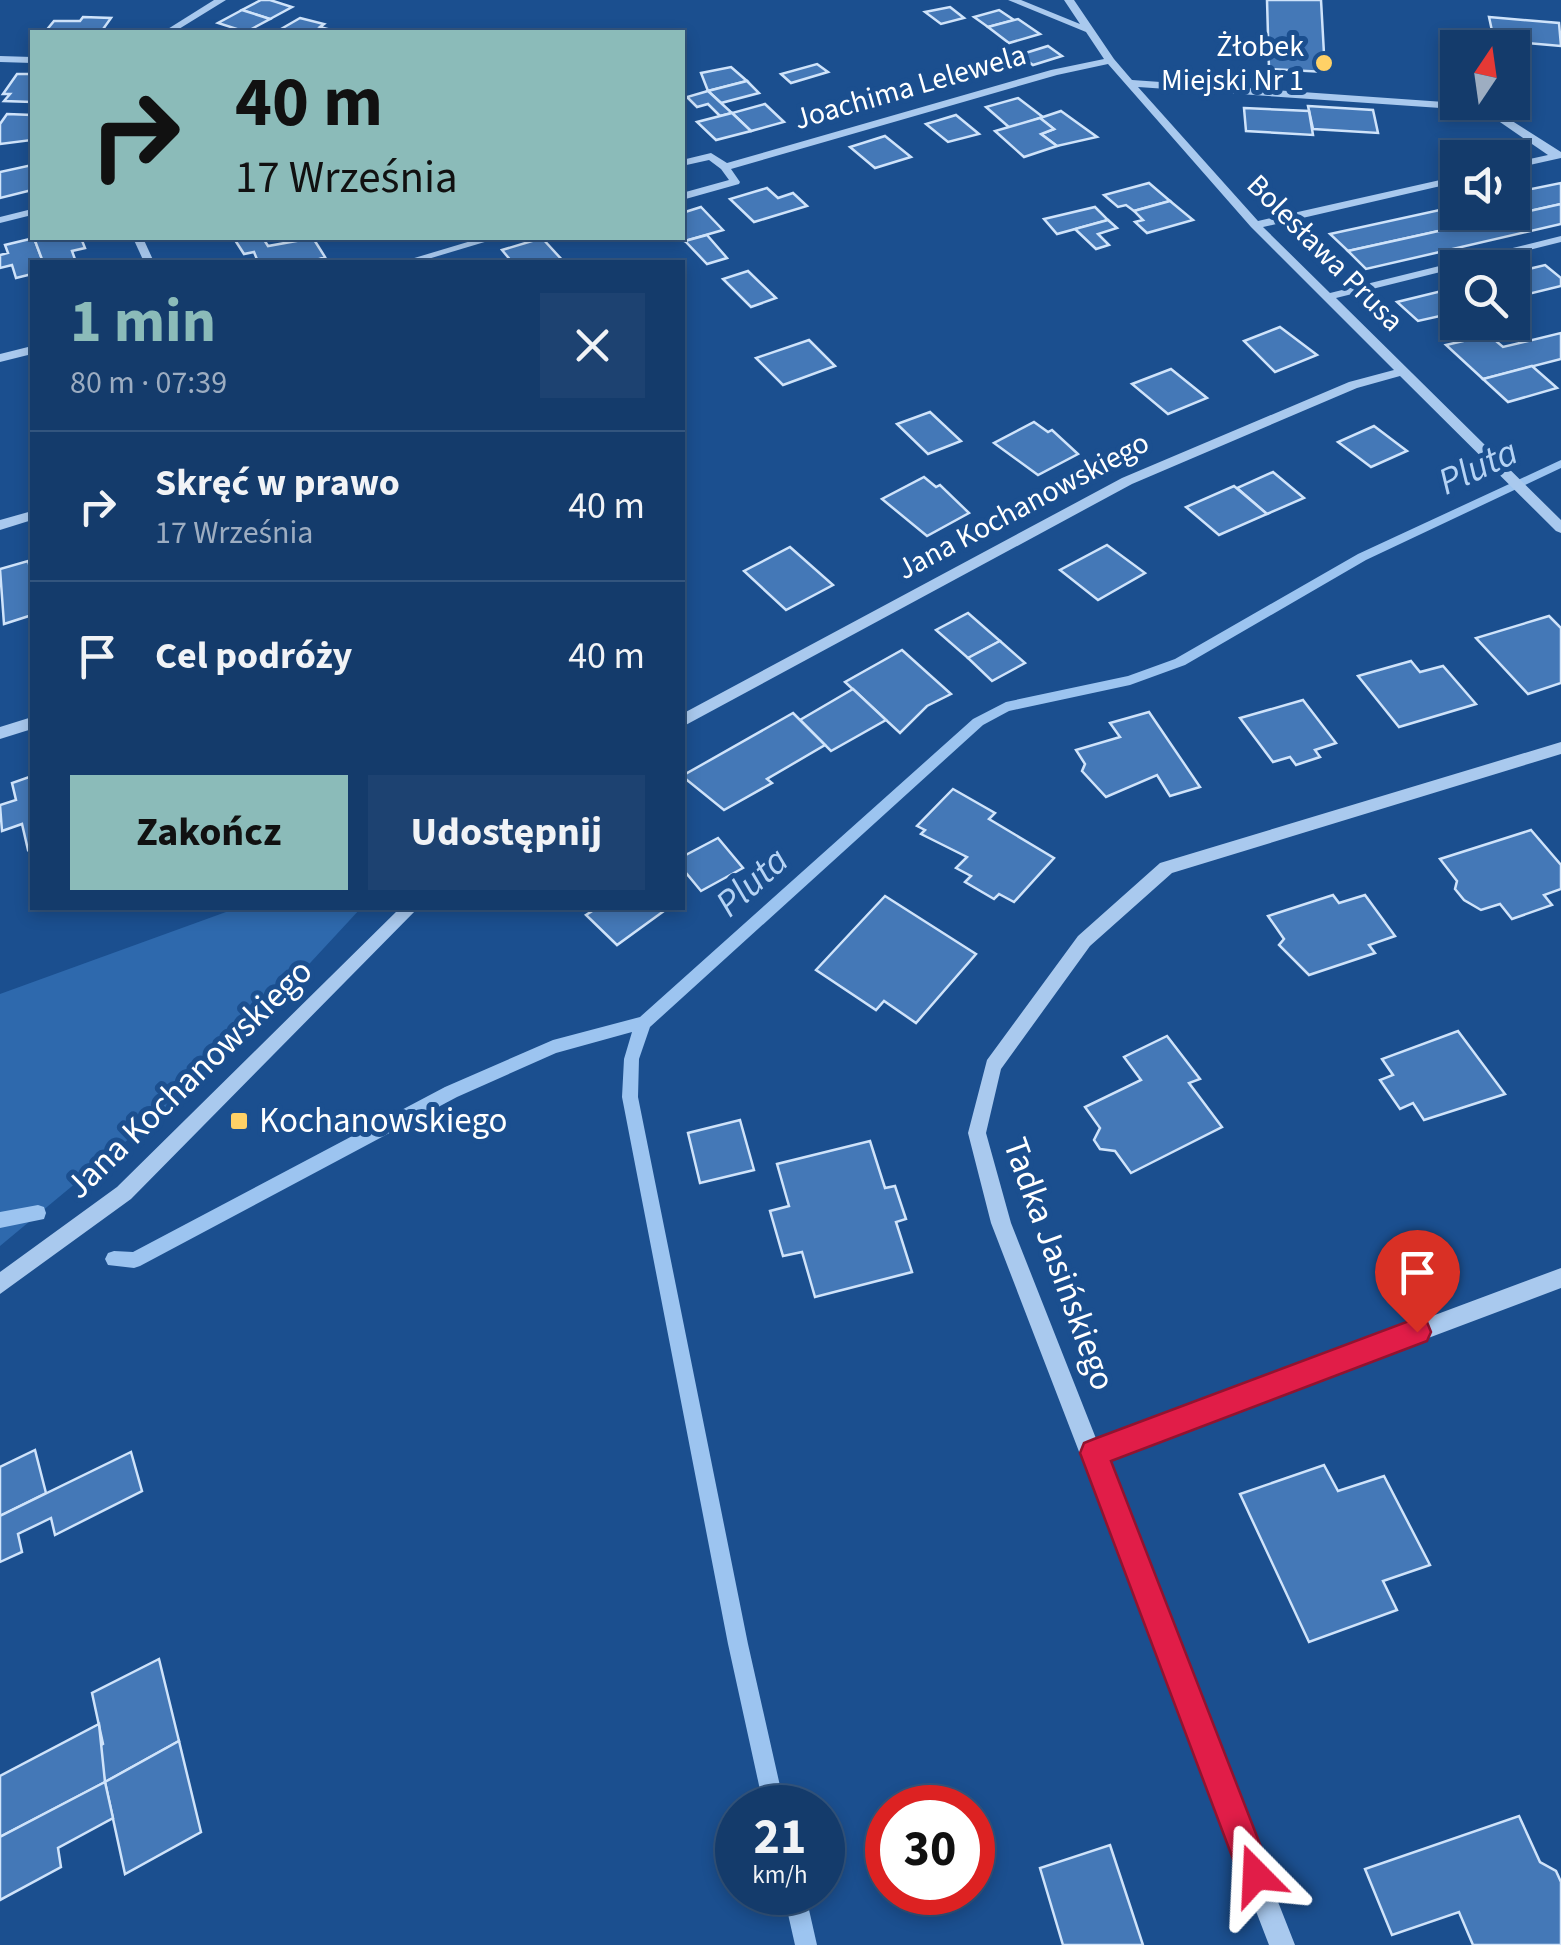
<!DOCTYPE html>
<html lang="pl">
<head>
<meta charset="utf-8">
<style>
	body { margin:0; font-family:"Source Sans 3",sans-serif; background:#1d4271; color:#f1f3f6; height:100vh; display:flex; flex-direction:column; font-size:38px; white-space:nowrap }
	* { box-sizing:border-box; margin:0 }
	p { font-size:32px; color:#9dadc1 }
	.icon { flex:none; width:55px; height:55px; fill:none; stroke:currentColor; stroke-width:2; stroke-linecap:round; stroke-linejoin:round }
	.map { position:relative; flex:1; overflow:hidden }
	.panel { position:absolute; left:30px; top:260px; width:655px; height:650px; display:flex; flex-direction:column; background:#143b6b; border-radius:0px; box-shadow:0 5px 15px #0003,0 0 0 2px #33557e }
	.panel>* { flex:none }
	.guide { position:absolute; left:30px; top:30px; width:655px; height:210px; border-radius:0px; box-shadow:0 5px 15px #0003,0 0 0 2px #33557e; background:#8bbbb9; color:#111; overflow:hidden }
	.needle { width:65px; rotate:13deg }
	.tools { position:absolute; left:1440px; top:30px; display:grid; gap:20px }
	.tools a { display:grid; place-items:center; width:90px; height:90px; border-radius:0px; background:#143b6b; box-shadow:0 5px 15px #0003,0 0 0 2px #33557e; font-size:50px }
	.speed { position:absolute; left:715px; top:1785px; display:flex; gap:20px; font-size:50px; font-weight:700; text-align:center }
	.speed>* { display:grid; place-content:center; width:130px; height:130px; border-radius:50%; background:#143b6b; box-shadow:0 5px 15px #0003,0 0 0 2px #33557e; line-height:1 }
	.speed small { font-size:25px; font-weight:400 }
	.speed .limit { border:15px solid #d22; background:#fff; color:#111 }
	.pin { position:absolute; display:grid; place-items:center; width:85px; height:85px; color:#fff; margin:-102px -42px; border-radius:50% 50% 50% 0; rotate:-45deg; box-shadow:0 0 10px #0007 }
	.pin .icon { rotate:45deg }
	.me { position:absolute; width:110px; margin:-55px; rotate:339deg; stroke-linejoin:round; filter:drop-shadow(0 0 8px #0008) }
	.turn { display:flex; align-items:center; gap:35px; height:210px; padding:0 40px; font-size:45px }
	.turn .icon { width:130px; height:130px; stroke-width:2.5 }
	.turn b { display:block; font-size:70px; line-height:85px }
	.round { display:grid; place-items:center; flex:none; width:105px; height:105px; border-radius:0px; background:#1d4271 }
	.headline { display:flex; align-items:center; justify-content:space-between; height:170px; padding:0 40px }
	h1 { font-size:60px; font-weight:700; line-height:75px; color:#8bbbb9 }
	.action { display:flex; gap:20px; margin-top:auto; padding:20px 40px }
	.action a { flex:1; height:115px; border-radius:0px; background:#8bbbb9; color:#111; font-size:40px; font-weight:700; line-height:115px; text-align:center }
	.action a+a { background:#1d4271; color:#f1f3f6 }
	ul { padding:0; list-style:none }
	li { display:flex; align-items:center; gap:30px; height:150px; padding:0 40px; border-top:2px solid #33557e }
	li div { flex:1 }
	li b { display:block; font-size:38px }
	li em { font-style:normal }
	.map>svg:first-child { display:block }
	.green { fill:#2e69ad }
	.lines { fill:none; stroke-linecap:round; stroke-linejoin:round }
	.stream { fill:#9cc4f0; fill-rule:evenodd }
	.building { fill:#4478b7; stroke:#cfe3fa; stroke-width:2.5 }
	.minor { fill:#a9c9ee; fill-rule:evenodd }
	.route { fill:#e11d48; stroke:#92132f; stroke-width:2.5 }
	.poi-dot { fill:#ffd166; stroke:#1b4f8f; stroke-width:4 }
	.labels { text-anchor:middle; dominant-baseline:central; stroke-width:10; stroke-linejoin:round; paint-order:stroke }
	.far-poi-label { font-size:30px; fill:#fff; stroke:#1b4f8f; text-anchor:end }
	.far-street-label { font-size:30px; fill:#fff; stroke:#1b4f8f }
	.street-label { font-size:35px; fill:#fff; stroke:#1b4f8f }
	.poi-label { font-size:35px; fill:#fff; stroke:#1b4f8f; text-anchor:start }
	.water-label { font-size:38px; font-style:italic; fill:#b5d3f5; stroke:#1b4f8f }
</style>
</head>
<body>
<div class="map">
<svg width="1561" height="1945" viewBox="0 0 1561 1945">
	<rect width="100%" height="100%" fill="#1b4f8f"/>
	<!-- green -->
	<path class="green" d="M237,908H361L273,1003L154,1118L0,1246V994Z"/>
	<g class="lines">
		<!-- stream -->
		<g class="stream">
			<path d="M1561,460V468L1366,560L1185,665L1130,685L1009,711L983,725L650,1027L639,1059L638,1097L748,1644L785,1808H764L728,1644L622,1097L624,1059L632,1032L556,1053L457,1097L140,1266L134,1268L108,1265L105,1259L108,1253L114,1251L133,1252L445,1087L553,1040L640,1017L973,719L1006,702L1128,676L1175,659L1358,554Z"/>
			<path d="M38,1205L44,1207L46,1213L44,1219L0,1228V1212Z"/>
			<path d="M783,1892H805L817,1945H795Z"/>
		</g>
	</g>
	<!-- building -->
	<g class="building">
		<path d="M261,0H270L292,7L270,19L242,10Z"/>
		<path d="M1267,0H1321L1325,72L1269,69Z"/>
		<path d="M950,7L964,18L941,24L925,12Z"/>
		<path d="M242,10L270,19L246,32L218,23Z"/>
		<path d="M999,10L1014,20L988,27L974,17Z"/>
		<path d="M83,17L111,18L101,32H45L54,21H80Z"/>
		<path d="M1489,17L1559,23L1561,46L1494,40Z"/>
		<path d="M300,18L324,24L320,27L331,30L281,29Z"/>
		<path d="M1018,19L1040,34L1009,43L988,27Z"/>
		<path d="M1048,46L1062,56L1033,65L1019,55Z"/>
		<path d="M817,64L828,72L791,83L781,74Z"/>
		<path d="M731,67L747,81L708,91L701,73Z"/>
		<path d="M17,74H32V102L4,101L10,94H3Z"/>
		<path d="M747,81L759,93L721,103L708,91Z"/>
		<path d="M708,91L721,103L732,113L720,116L708,104L697,107L687,97Z"/>
		<path d="M1018,98L1043,117L1010,128L986,107Z"/>
		<path d="M765,104L784,122L751,131L732,113Z"/>
		<path d="M1308,106L1373,110L1378,133L1313,129Z"/>
		<path d="M1244,108L1309,111L1313,135L1246,131Z"/>
		<path d="M1061,111L1097,137L1057,146L1041,134L1054,129L1040,118Z"/>
		<path d="M732,113L751,131L716,140L697,122Z"/>
		<path d="M7,114L32,115V140L0,144V124Z"/>
		<path d="M956,115L979,134L948,142L926,124Z"/>
		<path d="M1040,118L1054,129L1041,134L1057,146L1024,157L995,131Z"/>
		<path d="M885,136L911,157L875,168L850,147Z"/>
		<path d="M32,165V190L0,198V172Z"/>
		<path d="M1149,183L1170,201L1134,211L1126,205L1118,207L1104,195Z"/>
		<path d="M1561,183V204L1348,251L1330,234L1458,206V212H1512V193Z"/>
		<path d="M767,188L778,198L793,193L807,206L754,222L730,199Z"/>
		<path d="M1170,201L1193,220L1147,233L1135,222L1143,220L1134,211Z"/>
		<path d="M1561,204V224L1366,269L1348,251Z"/>
		<path d="M701,207L723,230L685,241L682,213Z"/>
		<path d="M1095,207L1108,220L1057,234L1044,219Z"/>
		<path d="M1108,220L1117,228L1098,234L1109,245L1096,249L1075,229Z"/>
		<path d="M707,235L727,258L707,264L685,241Z"/>
		<path d="M34,238L43,262H32V274L16,278L12,265L0,268V255L8,253L5,245Z"/>
		<path d="M34,238H81L85,248L72,251L76,262H43Z"/>
		<path d="M245,238H263L268,246L313,238L325,257L311,262H258L254,252L244,254L235,240Z"/>
		<path d="M542,238L564,262H512L502,250Z"/>
		<path d="M1545,265L1561,278V286L1512,298V273Z"/>
		<path d="M748,271L776,298L751,307L723,279Z"/>
		<path d="M1458,287V312L1418,321L1397,302Z"/>
		<path d="M1280,327L1317,355L1275,372L1244,341Z"/>
		<path d="M1561,333V359L1483,379L1446,345L1489,335L1503,347Z"/>
		<path d="M809,340L835,366L783,385L756,358Z"/>
		<path d="M1532,366L1557,388L1508,402L1483,379Z"/>
		<path d="M1171,369L1207,398L1168,414L1132,384Z"/>
		<path d="M930,412L961,441L928,454L897,424Z"/>
		<path d="M1034,422L1048,432L1052,430L1078,454L1038,475L994,443Z"/>
		<path d="M1374,426L1407,451L1371,467L1338,442Z"/>
		<path d="M1273,472L1304,498L1267,514L1237,488Z"/>
		<path d="M924,477L936,487L940,485L969,513L927,536L882,499Z"/>
		<path d="M1234,486L1267,514L1219,535L1186,507Z"/>
		<path d="M1107,545L1145,573L1098,600L1060,570Z"/>
		<path d="M790,547L833,585L786,610L744,571Z"/>
		<path d="M28,561L32,574V615L4,624L0,569Z"/>
		<path d="M968,613L1000,641L968,658L936,630Z"/>
		<path d="M1549,616L1561,628V683L1528,694L1476,638Z"/>
		<path d="M1000,641L1025,663L992,681L968,658Z"/>
		<path d="M902,650L951,694L927,706L900,733L845,682Z"/>
		<path d="M1411,661L1420,672L1443,666L1476,704L1399,727L1358,676Z"/>
		<path d="M853,689L886,720L831,751L800,720Z"/>
		<path d="M1303,700L1336,743L1315,750L1320,757L1296,765L1290,757L1273,762L1240,718Z"/>
		<path d="M1149,712L1200,787L1170,796L1157,775L1106,797L1082,771L1085,764L1076,750L1120,737L1110,723Z"/>
		<path d="M793,713L825,745L767,779L772,783L724,810L682,776Z"/>
		<path d="M32,776V848L28,850L22,824L2,831L0,805L16,800L12,783Z"/>
		<path d="M953,789L995,813L989,819L1054,858L1014,902L999,894L994,899L965,882L971,876L956,868L967,857L921,834L925,830L917,826Z"/>
		<path d="M1531,830L1561,865V889L1544,895L1552,905L1512,919L1500,904L1481,910L1464,900L1455,889L1457,881L1440,859Z"/>
		<path d="M718,838L743,868L701,891L682,868V857Z"/>
		<path d="M1333,895L1339,903L1365,895L1395,936L1369,945L1375,953L1309,975L1279,945L1284,939L1268,916Z"/>
		<path d="M885,896L976,954L916,1023L884,1001L876,1010L816,970Z"/>
		<path d="M597,908H668L617,945L586,915Z"/>
		<path d="M1458,1031L1505,1094L1424,1120L1413,1103L1400,1109L1380,1080L1393,1075L1382,1059Z"/>
		<path d="M1167,1036L1200,1079L1189,1083L1222,1127L1131,1173L1115,1151L1100,1149L1094,1140L1100,1128L1085,1107L1141,1080L1124,1057Z"/>
		<path d="M740,1120L754,1170L700,1183L688,1133Z"/>
		<path d="M870,1141L885,1188L895,1186L906,1219L896,1222L912,1272L815,1297L802,1252L783,1256L770,1211L789,1206L777,1164Z"/>
		<path d="M35,1450L46,1493L0,1516V1467Z"/>
		<path d="M131,1452L142,1491L55,1535L51,1518L18,1534L22,1552L0,1562V1516Z"/>
		<path d="M1324,1465L1338,1491L1384,1476L1430,1565L1383,1581L1397,1610L1309,1642L1240,1494Z"/>
		<path d="M159,1659L179,1741L105,1782L98,1747L103,1744L92,1693Z"/>
		<path d="M99,1724L105,1782L0,1837V1776Z"/>
		<path d="M179,1741L201,1832L125,1874L105,1782Z"/>
		<path d="M105,1782L113,1818L58,1848L61,1867L0,1900V1837Z"/>
		<path d="M1519,1816L1540,1862L1556,1871L1561,1882V1945H1473L1459,1912L1392,1935L1365,1869Z"/>
		<path d="M1110,1845L1143,1945H1063L1040,1868Z"/>
	</g>
	<g class="lines">
		<!-- minor -->
		<g class="minor">
			<path d="M214,0H226L174,32H163Z"/>
			<path d="M1008,0H1021L1080,24L1064,0H1074L1114,59L1132,80L1487,105L1561,152V158L1512,169V163L1548,155L1484,111L1138,87L1258,221L1458,176V182L1263,227L1330,293L1561,236V242L1336,298L1561,520V533L1556,531L1400,376L1357,388L1132,484L682,727V714L1122,478L1349,382L1394,370L1251,227L1108,64L1057,75L731,169L740,182L739,184L682,200V193L729,180L721,169L709,160L682,166V160L711,153L727,163L1051,70L1104,59L1086,32Z"/>
			<path d="M0,56L32,57V63L0,62Z"/>
			<path d="M32,209V215L0,223V217Z"/>
			<path d="M133,238H143L154,262H144Z"/>
			<path d="M481,238H498L418,262H401Z"/>
			<path d="M32,346V354L0,362V354Z"/>
			<path d="M32,511V520L0,530V520Z"/>
			<path d="M32,717V729L0,739V727Z"/>
			<path d="M1561,742V754L1172,873L1090,946L1001,1069L986,1133L1011,1223L1097,1441L1561,1268V1288L1104,1460L1295,1945H1269L991,1223L968,1133L987,1060L1078,936L1160,863Z"/>
			<path d="M400,908H418L131,1199L0,1294V1272L117,1187Z"/>
		</g>
	</g>
	<!-- route -->
	<path class="route" d="M1417,1318L1427,1322L1431,1332L1427,1341L1111,1461L1272,1875L1267,1886L1256,1891L1244,1886L1239,1875L1080,1453L1084,1443L1094,1439Z"/>
	<!-- markers -->
	<g class="poi-dot">
		<circle cx="1324" cy="63" r="10"/>
		<rect x="229" y="1111" width="20" height="20" rx="5"/>
	</g>
	<g class="labels">
		<!-- far-poi labels -->
		<g class="far-poi-label">
			<text x="1304" y="46">Żłobek<tspan x="1304" dy="34">Miejski Nr 1</tspan></text>
		</g>
		<!-- far-street labels -->
		<g class="far-street-label">
			<text transform="translate(910 87) rotate(-16)">Joachima Lelewela</text>
			<text transform="translate(1325 253) rotate(45)">Bolesława Prusa</text>
			<text transform="translate(1023 506) rotate(-28)">Jana Kochanowskiego</text>
		</g>
		<!-- street labels -->
		<g class="street-label">
			<text transform="translate(189 1079) rotate(-44)">Jana Kochanowskiego</text>
			<text transform="translate(1059 1264) rotate(70)">Tadka Jasińskiego</text>
		</g>
		<!-- poi labels -->
		<g class="poi-label">
			<text x="259" y="1121">Kochanowskiego</text>
		</g>
		<!-- water labels -->
		<g class="water-label">
			<text transform="translate(1478 467) rotate(-25)">Pluta</text>
			<text transform="translate(752 882) rotate(-42)">Pluta</text>
		</g>
	</g>
</svg>
<div class="tools">
<a><svg class="needle" viewBox="-14 -14 28 28"><path d="M0-13l5 13h-10z" fill="#e53935"/><path d="M0 13l5-13h-10z" fill="#9dadc1"/></svg></a>
<a><svg class="icon" aria-label="sound" viewBox="0 0 24 24"><path d="M4 9h4l5-4v14l-5-4H4zM17 9q2 3 0 6"/></svg></a>
<a><svg class="icon" aria-label="search" viewBox="0 0 24 24"><circle cx="10" cy="10" r="6"/><path d="M15 15l6 6"/></svg></a>
</div>
<div class="speed"><div>21<small>km/h</small></div><div class="limit">30</div></div>
<div class="pin" style="left:1417px;top:1332px;background:#d93025"><svg class="icon" aria-label="arrive" viewBox="0 0 24 24"><path d="M6 21V4h12l-3 4 3 4H6"/></svg></div>
<svg class="me" style="left:1256px;top:1875px" viewBox="-20 -20 40 40"><path d="M0-17L14 15 0 8-14 15z" fill="#e11d48" stroke="#fff" stroke-width="4"/></svg>
<div class="guide">
<div class="turn"><svg class="icon" aria-label="right" viewBox="0 0 24 24"><path d="M7 20v-9h11M14 6l5 5-5 5"/></svg><div><b>40 m</b>17 Września</div></div>
</div>
<section class="panel">
<div class="headline"><div><h1>1 min</h1><p>80 m · 07:39</p></div><a class="round"><svg class="icon" aria-label="close" viewBox="0 0 24 24"><path d="M6 6l12 12M18 6L6 18"/></svg></a></div>
<ul>
<li><svg class="icon" aria-label="right" viewBox="0 0 24 24"><path d="M7 20v-9h11M14 6l5 5-5 5"/></svg><div><b>Skręć w prawo</b><p>17 Września</p></div><em>40 m</em></li>
<li><svg class="icon" aria-label="arrive" viewBox="0 0 24 24"><path d="M6 21V4h12l-3 4 3 4H6"/></svg><div><b>Cel podróży</b></div><em>40 m</em></li>
</ul>
<div class="action"><a>Zakończ</a><a>Udostępnij</a></div>
</section>
</div>
</body>
</html>
